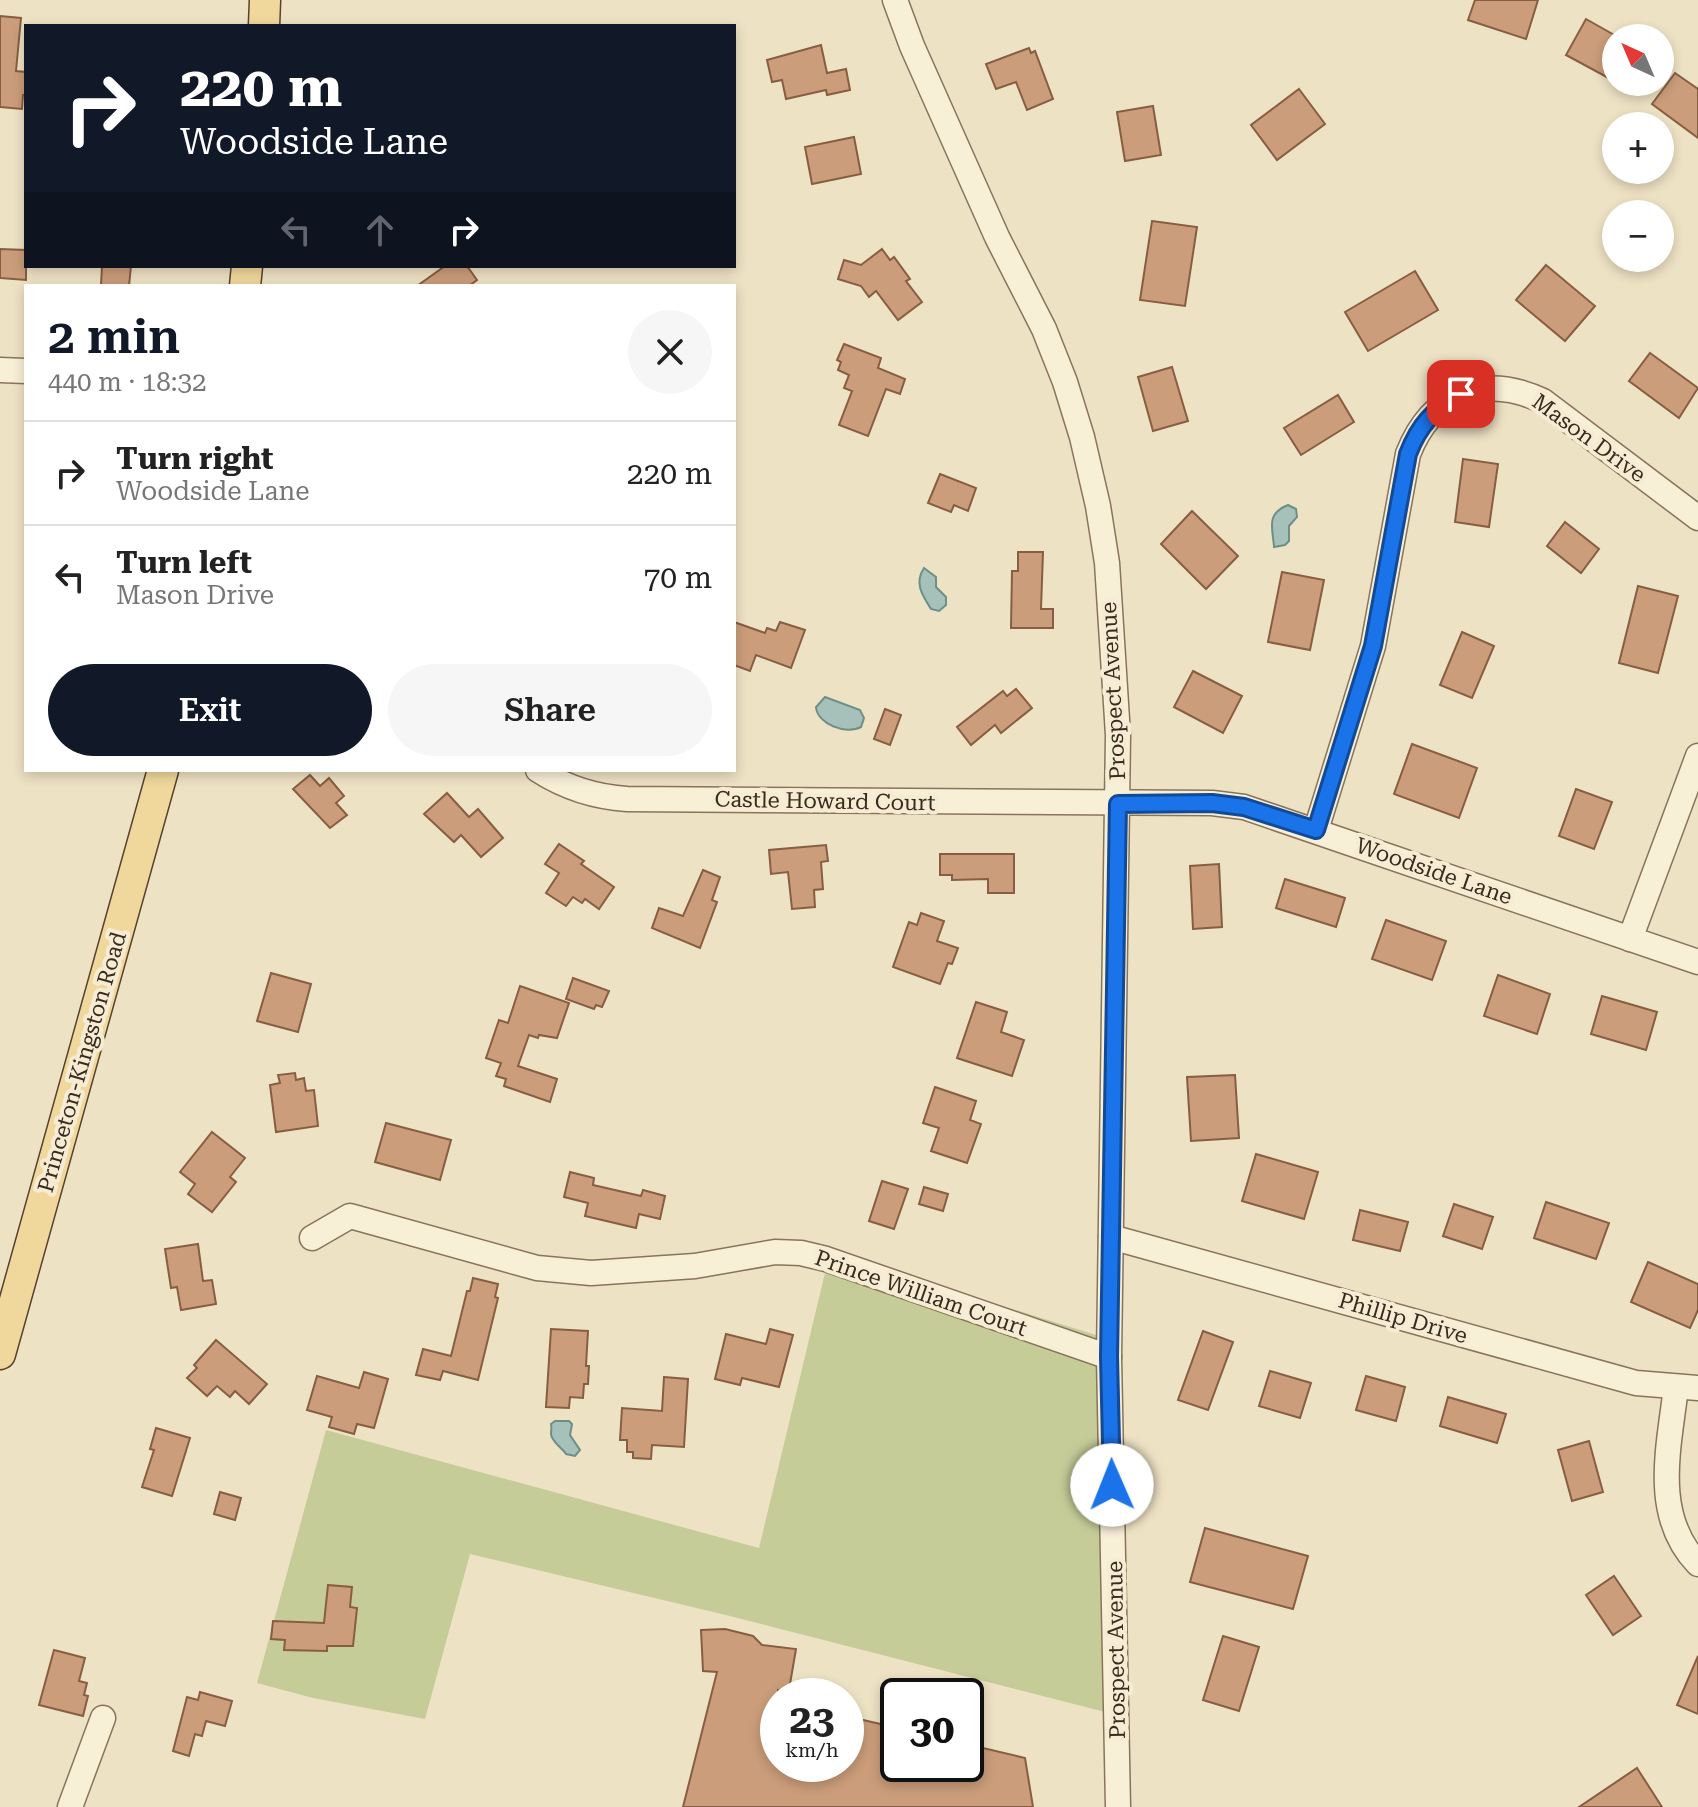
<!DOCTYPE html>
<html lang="en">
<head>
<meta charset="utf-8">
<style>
	body { margin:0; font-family:"Roboto Serif",serif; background:#f6f6f6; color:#222; height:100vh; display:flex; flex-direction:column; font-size:30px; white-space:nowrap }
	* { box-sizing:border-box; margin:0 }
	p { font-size:26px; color:#767676 }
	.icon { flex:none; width:44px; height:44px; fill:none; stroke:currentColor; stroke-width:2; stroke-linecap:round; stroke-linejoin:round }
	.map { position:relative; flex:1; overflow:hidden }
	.sheet { position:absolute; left:24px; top:284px; width:712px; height:488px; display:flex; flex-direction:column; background:#fff; border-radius:0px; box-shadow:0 4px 12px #0003 }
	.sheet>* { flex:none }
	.banner { position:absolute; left:24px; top:24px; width:712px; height:244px; border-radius:0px; box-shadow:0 4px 12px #0003; background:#111827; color:#fff; overflow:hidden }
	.needle { width:52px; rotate:316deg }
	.buttons { position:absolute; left:1602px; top:24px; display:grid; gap:16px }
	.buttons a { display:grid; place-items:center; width:72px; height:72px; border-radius:50%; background:#fff; box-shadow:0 4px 12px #0003; font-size:40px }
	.speed { position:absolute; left:760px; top:1678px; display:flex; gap:16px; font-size:40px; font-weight:700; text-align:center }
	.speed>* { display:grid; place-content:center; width:104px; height:104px; border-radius:50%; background:#fff; box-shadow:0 4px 12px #0003; line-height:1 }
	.speed small { font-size:20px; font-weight:400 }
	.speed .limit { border:4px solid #111; border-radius:12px; background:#fff; color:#111 }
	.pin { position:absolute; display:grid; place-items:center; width:68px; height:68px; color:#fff; margin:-34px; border-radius:16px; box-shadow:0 4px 12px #0006 }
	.me { position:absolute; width:88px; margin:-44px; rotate:359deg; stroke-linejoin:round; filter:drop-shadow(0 0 6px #0008) }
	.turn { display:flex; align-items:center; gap:28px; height:168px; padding:0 24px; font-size:36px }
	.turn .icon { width:104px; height:104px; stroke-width:2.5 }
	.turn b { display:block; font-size:56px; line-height:68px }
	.lanes { display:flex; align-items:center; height:76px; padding:0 24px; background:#0003; justify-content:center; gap:40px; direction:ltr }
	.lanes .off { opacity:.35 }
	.round { display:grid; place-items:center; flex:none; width:84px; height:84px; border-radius:42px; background:#f6f6f6 }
	.head { display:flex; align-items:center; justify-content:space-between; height:136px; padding:0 24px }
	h1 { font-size:48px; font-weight:600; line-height:60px; color:#111827 }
	.primary-button { display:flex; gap:16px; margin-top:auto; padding:16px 24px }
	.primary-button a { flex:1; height:92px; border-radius:48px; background:#111827; color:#fff; font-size:32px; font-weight:600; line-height:92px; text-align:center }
	.primary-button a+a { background:#f6f6f6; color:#222 }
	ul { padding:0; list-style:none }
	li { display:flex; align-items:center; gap:24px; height:104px; padding:0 24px; border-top:2px solid #e0e0e0 }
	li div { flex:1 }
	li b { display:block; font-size:30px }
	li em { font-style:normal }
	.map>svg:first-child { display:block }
	.green { fill:#c5cc98 }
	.water { fill:#a6c1b9; stroke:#6d8f87; stroke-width:2 }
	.building { fill:#cb9d7a; stroke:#875e41; stroke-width:2 }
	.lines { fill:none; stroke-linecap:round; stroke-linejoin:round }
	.minor-casing { stroke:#88745b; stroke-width:27 }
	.major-casing { stroke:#56422f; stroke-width:33 }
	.minor { stroke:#f8efd7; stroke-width:24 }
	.major { stroke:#f0d89c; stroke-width:30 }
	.route-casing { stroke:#114b97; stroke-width:20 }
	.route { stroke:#1a73e8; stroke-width:14 }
	.labels { text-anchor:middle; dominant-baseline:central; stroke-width:8; stroke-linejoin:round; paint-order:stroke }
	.street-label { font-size:22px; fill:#382b1e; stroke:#f5ecd3 }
</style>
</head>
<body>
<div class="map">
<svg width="1698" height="1807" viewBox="0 0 1698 1807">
	<rect width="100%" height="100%" fill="#eee2c4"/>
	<!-- green -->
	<path class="green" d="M830,1252L1112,1340L1125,1717L730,1616L470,1554L425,1719L313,1698L257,1683L326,1430L759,1548Z"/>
	<!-- water -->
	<g class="water">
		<path d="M1288,505L1296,509L1297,517L1289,526V541L1285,545L1274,547C1273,529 1265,514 1288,505Z"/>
		<path d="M924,568L936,577V587L946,597V605L939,611L931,609C922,595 914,583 924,568Z"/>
		<path d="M825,697L860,710L864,718L861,727C846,735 817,724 816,707Z"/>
		<path d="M555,1421H569L572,1424L570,1435L580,1450L575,1456L566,1454C562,1448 551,1441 551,1434C551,1430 552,1427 551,1424Z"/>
	</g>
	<!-- building -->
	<g class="building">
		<path d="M1475,0H1538L1526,39L1468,20Z"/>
		<path d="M0,16L21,18L16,71L26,72V95H23L22,109L0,107Z"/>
		<path d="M1586,19L1616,36V82L1566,55Z"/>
		<path d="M821,45L827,73L846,69L850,90L827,95L826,90L786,99L782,80L772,82L767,60Z"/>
		<path d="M1029,48L1031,53L1035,51L1053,99L1027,110L1016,82L996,89L986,64Z"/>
		<path d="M1675,73L1698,89V138L1652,104Z"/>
		<path d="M1299,89L1325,124L1277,160L1251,125Z"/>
		<path d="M1153,106L1161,155L1125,161L1117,112Z"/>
		<path d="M854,137L861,174L812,184L805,147Z"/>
		<path d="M1152,221L1197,227L1185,306L1140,300Z"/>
		<path d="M0,249L26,250V280L0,278Z"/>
		<path d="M882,249L890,260L894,257L910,279L906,281L922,302L898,320L876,291L869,297L861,286L838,279L844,260L861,265Z"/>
		<path d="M1546,265L1595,306L1565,341L1516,300Z"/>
		<path d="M102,266H131L129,286L101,285Z"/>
		<path d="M445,266H467L477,280L469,286H417Z"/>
		<path d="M1415,271L1438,310L1368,351L1345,312Z"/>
		<path d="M844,344L881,358L878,368L905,379L900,394L886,389L868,436L839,425L852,391L844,388L849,375L838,370L841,362L837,360Z"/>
		<path d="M1650,353L1698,388L1679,418L1629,381Z"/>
		<path d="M1172,367L1188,421L1153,431L1138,377Z"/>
		<path d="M1338,395L1354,422L1301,455L1284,428Z"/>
		<path d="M1463,459L1498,464L1489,527L1455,522Z"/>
		<path d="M940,474L976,488L968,511L954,505L951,512L928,503Z"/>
		<path d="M1192,511L1238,556L1206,589L1161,544Z"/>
		<path d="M1565,522L1599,549L1581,573L1547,546Z"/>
		<path d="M1018,552H1043L1041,609H1053V628H1011L1012,571H1018Z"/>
		<path d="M1282,572L1324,580L1310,650L1268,642Z"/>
		<path d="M1638,586L1678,596L1658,673L1619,663Z"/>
		<path d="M734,622L765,633L767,628L776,631L780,622L805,630L791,668L756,655L750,671L734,665Z"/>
		<path d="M1462,632L1494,646L1472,698L1440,685Z"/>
		<path d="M1193,671L1242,696L1223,733L1174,707Z"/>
		<path d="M1016,689L1032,708L1001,733L995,725L971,745L957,727L1003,691L1007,696Z"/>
		<path d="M885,709L901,715L890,745L874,739Z"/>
		<path d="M1412,744L1477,768L1459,818L1394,794Z"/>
		<path d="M310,775L320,786L329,778L344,796L336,803L347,815L330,828L293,789Z"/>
		<path d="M1576,789L1612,802L1594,849L1559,836Z"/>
		<path d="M447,793L469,817L478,809L503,838L481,857L461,835L454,842L424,814Z"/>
		<path d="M559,844L584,861L581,864L614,887L599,909L585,899L582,903L573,897L566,906L546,893L559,873L545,864Z"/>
		<path d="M826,845L828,861L821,862L823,889L814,890L815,907L792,909L788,872L771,874L769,850Z"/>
		<path d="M940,854H1014V893H988V879L952,880V875H940Z"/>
		<path d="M1219,864L1222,927L1193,929L1190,866Z"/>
		<path d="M703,870L720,877L712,900L717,902L700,948L652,928L659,908L683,916Z"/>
		<path d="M1285,879L1345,898L1336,927L1276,908Z"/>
		<path d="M921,913L944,921L937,941L958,948L952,964L948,963L940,984L893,967L909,922L917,925Z"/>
		<path d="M1386,920L1446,941L1432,980L1372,959Z"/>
		<path d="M271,973L311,984L298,1032L257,1021Z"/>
		<path d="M1498,975L1550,994L1537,1034L1484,1016Z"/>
		<path d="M573,978L609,991L602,1007L596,1005L594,1009L566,999Z"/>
		<path d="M520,986L569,1003L557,1038L539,1035L538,1038L529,1035L518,1066L557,1079L550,1102L504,1086L506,1079L496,1076L501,1063L486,1058L499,1020L508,1023Z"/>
		<path d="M1602,996L1657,1012L1646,1050L1591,1034Z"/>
		<path d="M976,1002L1007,1012L1001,1032L1024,1040L1012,1076L957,1058Z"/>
		<path d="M295,1073L296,1080L304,1078L306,1091L314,1090L318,1126L276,1132L270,1085L280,1083L278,1075Z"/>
		<path d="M1235,1075L1239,1138L1191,1141L1187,1077Z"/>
		<path d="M935,1087L976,1101L970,1120L981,1124L967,1163L931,1151L939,1128L923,1123Z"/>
		<path d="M386,1123L451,1140L440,1180L375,1162Z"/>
		<path d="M212,1132L245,1158L230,1177L236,1182L212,1212L188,1194L195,1184L180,1172Z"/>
		<path d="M1256,1154L1318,1172L1304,1219L1242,1201Z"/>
		<path d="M570,1172L594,1178L593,1185L641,1196L643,1190L665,1196L660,1219L639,1214L636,1228L585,1216L588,1203L564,1197Z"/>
		<path d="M882,1181L908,1189L894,1229L869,1221Z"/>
		<path d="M924,1187L948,1194L943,1211L919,1204Z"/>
		<path d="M1546,1202L1609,1223L1596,1259L1534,1238Z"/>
		<path d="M1454,1204L1493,1217L1482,1249L1443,1236Z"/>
		<path d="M1360,1210L1408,1222L1400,1251L1353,1240Z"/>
		<path d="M198,1244L203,1281L212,1280L216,1304L181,1310L177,1287L171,1288L165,1249Z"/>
		<path d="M1648,1262L1698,1284V1310L1690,1328L1631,1302Z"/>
		<path d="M473,1278L498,1284L495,1297L498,1298L478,1380L443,1371L440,1380L416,1375L423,1349L451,1356L467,1291H470Z"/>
		<path d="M551,1329L588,1331L586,1366H589L588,1384H584L583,1398L570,1397L569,1408L546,1407Z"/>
		<path d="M770,1329L793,1335L779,1387L742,1378L740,1385L715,1379L726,1334L766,1344Z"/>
		<path d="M1203,1331L1233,1342L1208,1410L1178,1400Z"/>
		<path d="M216,1340L267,1384L249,1404L235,1391L230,1397L217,1386L207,1396L187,1378L197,1368L194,1365Z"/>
		<path d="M1270,1371L1311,1383L1300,1418L1259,1406Z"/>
		<path d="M364,1372L388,1379L374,1428L357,1424L354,1434L329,1427L332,1417L307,1410L317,1376L359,1388Z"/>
		<path d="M1366,1376L1405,1387L1396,1421L1356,1410Z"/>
		<path d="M664,1377L688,1379L684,1447L652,1445L651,1459L633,1458V1452H627V1440H620L622,1408L662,1411Z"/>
		<path d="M1448,1397L1506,1414L1497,1443L1440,1426Z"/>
		<path d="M156,1428L190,1438L172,1496L142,1487L154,1450L150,1449Z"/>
		<path d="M1589,1441L1603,1492L1572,1501L1558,1450Z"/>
		<path d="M220,1492L241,1498L235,1520L214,1514Z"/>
		<path d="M1205,1528L1308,1556L1293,1609L1190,1582Z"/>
		<path d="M1614,1576L1641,1616L1613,1635L1586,1595Z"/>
		<path d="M328,1585L352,1587L350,1607L357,1608L353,1646H327V1651L284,1650L285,1640L271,1639L273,1621L324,1623Z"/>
		<path d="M725,1629L753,1636L762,1645L796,1649L789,1690H778V1764H846V1716L898,1728V1764H966V1744L1025,1758L1033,1807H683L717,1672L703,1671L701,1630Z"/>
		<path d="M1223,1636L1259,1647L1239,1711L1203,1700Z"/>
		<path d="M54,1650L85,1658L79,1681L87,1683L84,1695L88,1696L83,1716L39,1705Z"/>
		<path d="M1698,1656V1714L1677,1705Z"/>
		<path d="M200,1692L232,1701L225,1726L206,1721L202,1736L195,1734L189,1756L173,1751L187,1697L198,1700Z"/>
		<path d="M1637,1768L1662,1807H1579Z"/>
	</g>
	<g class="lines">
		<!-- minor casing -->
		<g class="minor-casing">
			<g id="minor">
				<path d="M895,0L912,46L997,237L1044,329L1065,382L1082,437L1098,506L1107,563L1118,735L1109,1357L1118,1807"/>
				<path d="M0,370L26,371"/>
				<path d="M538,770C566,788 594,797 627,799L1212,803L1244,807L1698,962"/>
				<path d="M1316,830L1373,646L1408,454C1432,393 1484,373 1543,401L1698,518"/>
				<path d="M1630,939L1698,756"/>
				<path d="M1111,1237L1636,1383L1698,1388"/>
				<path d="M312,1238L350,1216L537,1268L591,1273L695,1266L775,1252L801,1253L826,1259L1109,1357"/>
				<path d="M1676,1387C1669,1448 1651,1515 1698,1564"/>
				<path d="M70,1807L103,1718"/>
			</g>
		</g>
		<!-- major casing -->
		<g class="major-casing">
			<g id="major">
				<path d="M264,26L265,0"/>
				<path d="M245,286L247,266"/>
				<path d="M0,1354L163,770"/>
			</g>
		</g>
		<!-- minor -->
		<use href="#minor" class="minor"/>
		<!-- major -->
		<use href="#major" class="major"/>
	</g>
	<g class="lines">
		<!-- route casing -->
		<g class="route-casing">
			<path id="route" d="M1112,1485L1109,1357L1118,804L1212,803L1244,807L1316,830L1373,646L1408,454C1419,425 1434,409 1461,394"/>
		</g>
		<!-- route -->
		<use href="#route" class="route"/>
	</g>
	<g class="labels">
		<!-- street labels -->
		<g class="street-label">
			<text transform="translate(1589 438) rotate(36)">Mason Drive</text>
			<text transform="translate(1113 691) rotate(-93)">Prospect Avenue</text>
			<text transform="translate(825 801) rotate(1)">Castle Howard Court</text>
			<text transform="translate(1434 871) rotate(19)">Woodside Lane</text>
			<text transform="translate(82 1062) rotate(-74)">Princeton-Kingston Road</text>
			<text transform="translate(921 1293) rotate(19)">Prince William Court</text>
			<text transform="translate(1403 1318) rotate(16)">Phillip Drive</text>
			<text transform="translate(1116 1650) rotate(-91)">Prospect Avenue</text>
		</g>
	</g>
</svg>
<div class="buttons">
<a><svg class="needle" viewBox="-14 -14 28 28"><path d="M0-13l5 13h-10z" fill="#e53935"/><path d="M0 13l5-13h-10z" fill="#767676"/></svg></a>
<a>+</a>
<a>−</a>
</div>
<div class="speed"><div>23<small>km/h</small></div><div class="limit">30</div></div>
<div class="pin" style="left:1461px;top:394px;background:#d93025"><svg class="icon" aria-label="arrive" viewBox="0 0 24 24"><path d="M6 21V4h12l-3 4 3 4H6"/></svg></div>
<svg class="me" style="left:1112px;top:1485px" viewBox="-20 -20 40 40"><circle r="19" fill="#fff"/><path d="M0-13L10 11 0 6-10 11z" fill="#1a73e8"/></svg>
<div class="banner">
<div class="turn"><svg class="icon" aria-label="right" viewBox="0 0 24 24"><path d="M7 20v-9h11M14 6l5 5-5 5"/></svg><div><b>220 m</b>Woodside Lane</div></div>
<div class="lanes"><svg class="icon off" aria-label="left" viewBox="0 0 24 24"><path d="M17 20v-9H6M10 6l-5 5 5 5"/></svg><svg class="icon off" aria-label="ahead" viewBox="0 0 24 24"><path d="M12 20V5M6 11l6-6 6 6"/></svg><svg class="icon" aria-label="right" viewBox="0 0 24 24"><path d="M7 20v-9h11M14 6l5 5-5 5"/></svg></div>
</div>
<section class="sheet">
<div class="head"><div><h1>2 min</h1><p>440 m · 18:32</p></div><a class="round"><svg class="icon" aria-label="close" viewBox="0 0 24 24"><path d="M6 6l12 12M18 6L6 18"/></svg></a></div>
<ul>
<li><svg class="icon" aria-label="right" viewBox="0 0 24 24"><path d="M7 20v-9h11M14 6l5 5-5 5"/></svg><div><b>Turn right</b><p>Woodside Lane</p></div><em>220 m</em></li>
<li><svg class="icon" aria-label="left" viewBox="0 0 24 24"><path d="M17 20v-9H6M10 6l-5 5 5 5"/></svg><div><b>Turn left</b><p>Mason Drive</p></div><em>70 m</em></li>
</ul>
<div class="primary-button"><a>Exit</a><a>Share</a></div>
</section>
</div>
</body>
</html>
